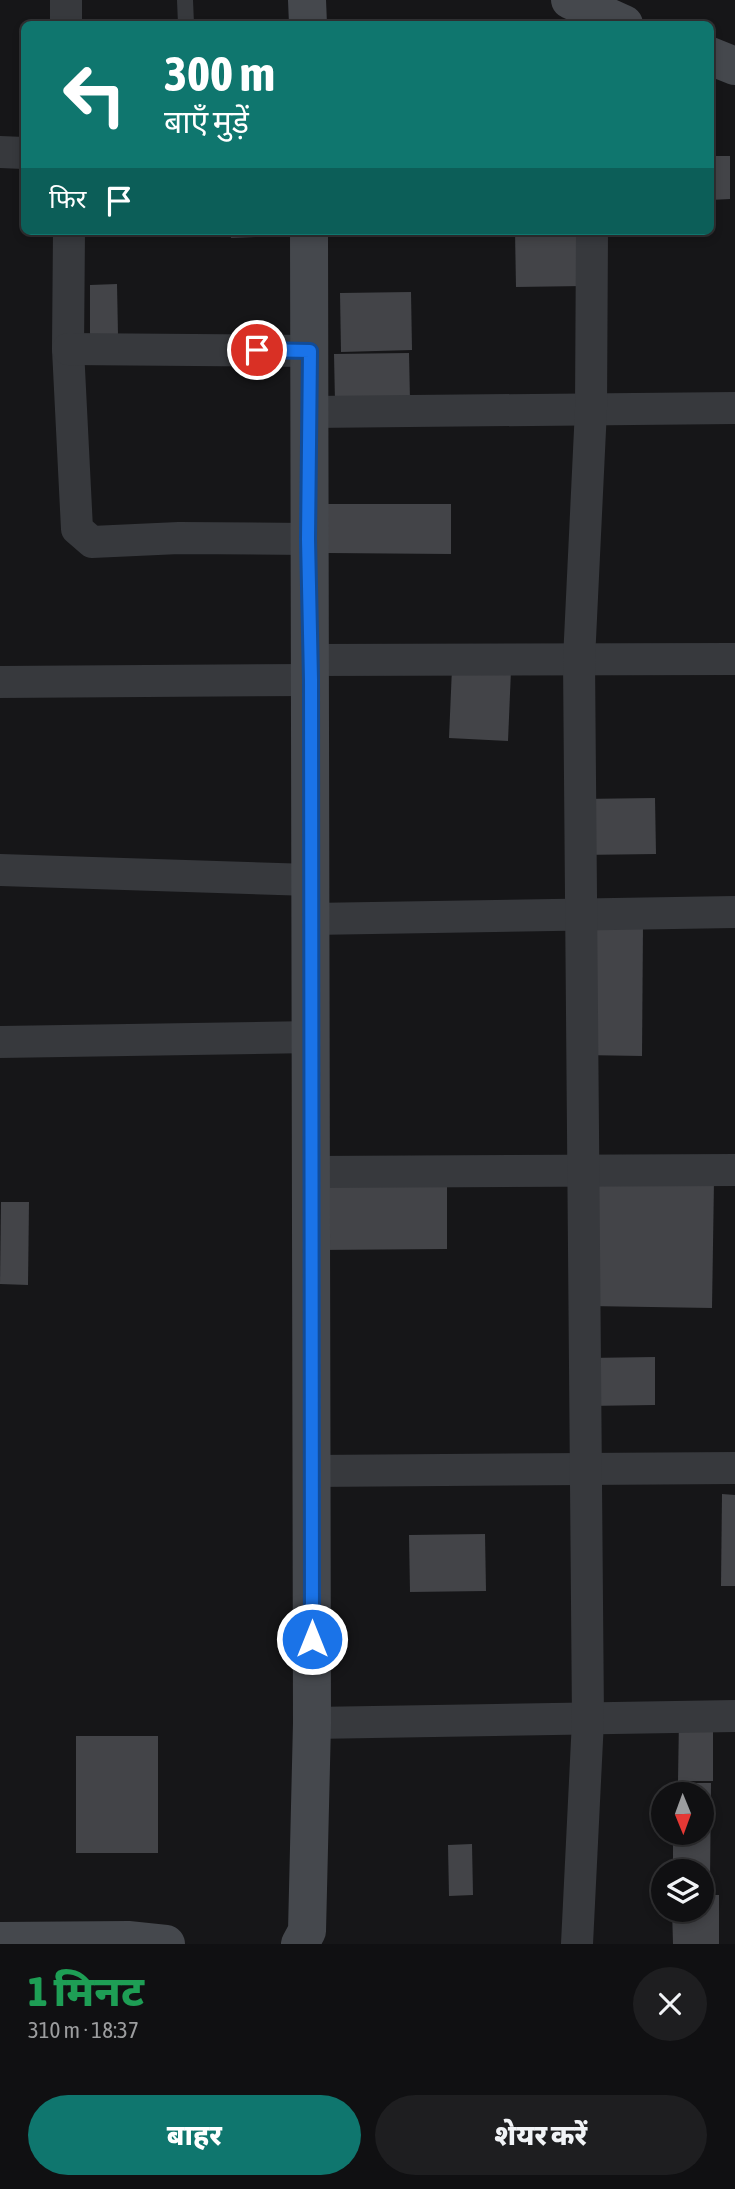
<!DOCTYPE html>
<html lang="hi">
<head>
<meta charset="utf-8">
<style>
	body { margin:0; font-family:"Asap Condensed","Noto Sans Devanagari",sans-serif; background:#1e1e20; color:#f1f3f6; height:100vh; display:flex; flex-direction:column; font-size:26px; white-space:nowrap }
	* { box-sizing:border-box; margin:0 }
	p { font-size:23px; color:#9c9d9f }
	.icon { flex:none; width:38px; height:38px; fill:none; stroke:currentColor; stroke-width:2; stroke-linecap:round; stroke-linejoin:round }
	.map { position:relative; height:1944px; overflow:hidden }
	.sheet { display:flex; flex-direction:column; background:#101012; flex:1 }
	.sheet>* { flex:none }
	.banner { position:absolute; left:21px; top:21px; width:693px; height:214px; border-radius:10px; box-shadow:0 4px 10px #0003,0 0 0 2px #303032; background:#0f766e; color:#fff; overflow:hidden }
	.needle { width:46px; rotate:179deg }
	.tools { position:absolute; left:651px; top:1782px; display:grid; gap:14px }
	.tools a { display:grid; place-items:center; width:63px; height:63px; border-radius:50%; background:#101012; box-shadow:0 4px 10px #0003,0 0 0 2px #303032; font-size:35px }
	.pin { position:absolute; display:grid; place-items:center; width:60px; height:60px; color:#fff; margin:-30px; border:4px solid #fff; border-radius:50%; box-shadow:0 2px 7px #0007 }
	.me { position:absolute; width:77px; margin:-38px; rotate:0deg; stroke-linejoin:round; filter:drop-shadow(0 0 5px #0008) }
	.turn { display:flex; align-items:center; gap:24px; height:147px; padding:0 28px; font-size:32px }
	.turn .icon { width:91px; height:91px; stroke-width:2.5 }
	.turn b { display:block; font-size:49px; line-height:60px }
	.then { display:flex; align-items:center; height:66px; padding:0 28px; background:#0003; gap:14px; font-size:26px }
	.round { display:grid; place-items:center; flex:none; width:74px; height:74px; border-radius:37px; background:#1e1e20 }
	.summary { display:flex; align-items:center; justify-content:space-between; height:119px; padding:0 28px }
	h1 { font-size:42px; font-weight:800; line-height:52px; color:#1e9e55 }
	.button { display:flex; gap:14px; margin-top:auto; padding:14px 28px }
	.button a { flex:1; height:80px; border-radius:42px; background:#0f766e; color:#fff; font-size:28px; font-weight:800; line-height:80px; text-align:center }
	.button a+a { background:#1e1e20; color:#f1f3f6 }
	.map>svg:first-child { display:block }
	.building { fill:#434448 }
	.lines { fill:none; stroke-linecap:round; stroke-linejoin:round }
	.lane { stroke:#37393d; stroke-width:16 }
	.street { stroke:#37393d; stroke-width:32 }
	.secondary { stroke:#45484d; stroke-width:38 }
	.route-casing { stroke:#114b97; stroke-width:18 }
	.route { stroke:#1a73e8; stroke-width:12 }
</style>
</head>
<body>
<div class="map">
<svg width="735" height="1944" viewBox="0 0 735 1944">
	<rect width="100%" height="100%" fill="#161618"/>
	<!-- building -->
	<g class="building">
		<path d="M710,156H730V199L710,200Z"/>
		<path d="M230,231H298V235L231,238Z"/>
		<path d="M515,231H583L584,286L516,287Z"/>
		<path d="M117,284L118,335L90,336V285Z"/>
		<path d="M411,292L412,350L341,352L340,293Z"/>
		<path d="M409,353L410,401L335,402L334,354Z"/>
		<path d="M328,504H451V554L328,553Z"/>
		<path d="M452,668L511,670L508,741L449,738Z"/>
		<path d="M655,798L656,854L580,855V799Z"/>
		<path d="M583,924L643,925L642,1056L582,1055Z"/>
		<path d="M590,1179L714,1181L712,1308L589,1306Z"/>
		<path d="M447,1182V1249L318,1250L317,1184Z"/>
		<path d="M1,1202H29L28,1285L0,1284Z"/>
		<path d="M655,1357V1405L587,1406V1358Z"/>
		<path d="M722,1494L735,1495V1586H721Z"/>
		<path d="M485,1534L486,1591L410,1592L409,1535Z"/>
		<path d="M679,1719H713V1781H678Z"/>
		<rect x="76" y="1736" width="82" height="117"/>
		<path d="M673,1783H711L710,1882L702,1883V1871H673V1832H702V1794H673Z"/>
		<path d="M472,1844L473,1895L449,1896L448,1845Z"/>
		<path d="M702,1895H719V1944H673L672,1909H702Z"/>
	</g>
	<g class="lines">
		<!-- lane -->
		<path class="lane" d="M185,0L186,24"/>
		<!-- street -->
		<g class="street">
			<path d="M66,0V24"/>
			<path d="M0,152L24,153"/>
			<path d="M69,231L68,349L77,529L92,542L179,538L308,539"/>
			<path d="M68,349L310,351"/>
			<path d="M311,412L735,408"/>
			<path d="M311,660L735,659"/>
			<path d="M0,682L311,680"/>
			<path d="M0,870L311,880"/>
			<path d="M311,919L735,912"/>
			<path d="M0,1042L312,1037"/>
			<path d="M311,1172L735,1170"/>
			<path d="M312,1471L735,1468"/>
			<path d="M312,1723L735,1716"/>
			<path d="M577,1944L588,1720L579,660L591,409L592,231"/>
		</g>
		<!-- secondary -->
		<g class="secondary">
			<path d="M307,0L308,24"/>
			<path d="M570,0L624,24"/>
			<path d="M710,56L735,66"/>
			<path d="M0,1941L128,1940L166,1944"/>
			<path d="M300,1944L307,1931L312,1723L309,231"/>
		</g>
	</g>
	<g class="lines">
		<!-- route casing -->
		<g class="route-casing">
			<path id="route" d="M257,350L310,351L308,539L311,680L312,1639"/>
		</g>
		<!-- route -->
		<use href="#route" class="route"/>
	</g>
</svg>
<div class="tools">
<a><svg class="needle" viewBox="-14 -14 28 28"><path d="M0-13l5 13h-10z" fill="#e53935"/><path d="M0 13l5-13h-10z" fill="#9c9d9f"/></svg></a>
<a><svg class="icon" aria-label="layers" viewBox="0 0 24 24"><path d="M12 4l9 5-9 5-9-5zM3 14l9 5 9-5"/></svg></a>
</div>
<div class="pin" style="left:257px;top:350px;background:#d93025"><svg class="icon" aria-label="arrive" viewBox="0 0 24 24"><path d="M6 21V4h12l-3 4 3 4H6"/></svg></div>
<svg class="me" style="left:312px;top:1639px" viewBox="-20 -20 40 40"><circle r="17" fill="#1a73e8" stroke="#fff" stroke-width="3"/><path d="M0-11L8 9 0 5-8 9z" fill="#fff"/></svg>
<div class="banner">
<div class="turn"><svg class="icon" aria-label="left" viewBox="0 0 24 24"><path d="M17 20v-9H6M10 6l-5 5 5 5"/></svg><div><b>300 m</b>बाएँ मुड़ें</div></div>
<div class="then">फिर<svg class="icon" aria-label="arrive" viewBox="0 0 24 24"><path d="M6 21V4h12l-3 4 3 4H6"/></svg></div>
</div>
</div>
<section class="sheet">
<div class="summary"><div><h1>1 मिनट</h1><p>310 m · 18:37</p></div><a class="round"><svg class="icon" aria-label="close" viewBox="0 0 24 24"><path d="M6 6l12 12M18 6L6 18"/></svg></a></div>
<div class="button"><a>बाहर</a><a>शेयर करें</a></div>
</section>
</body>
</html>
